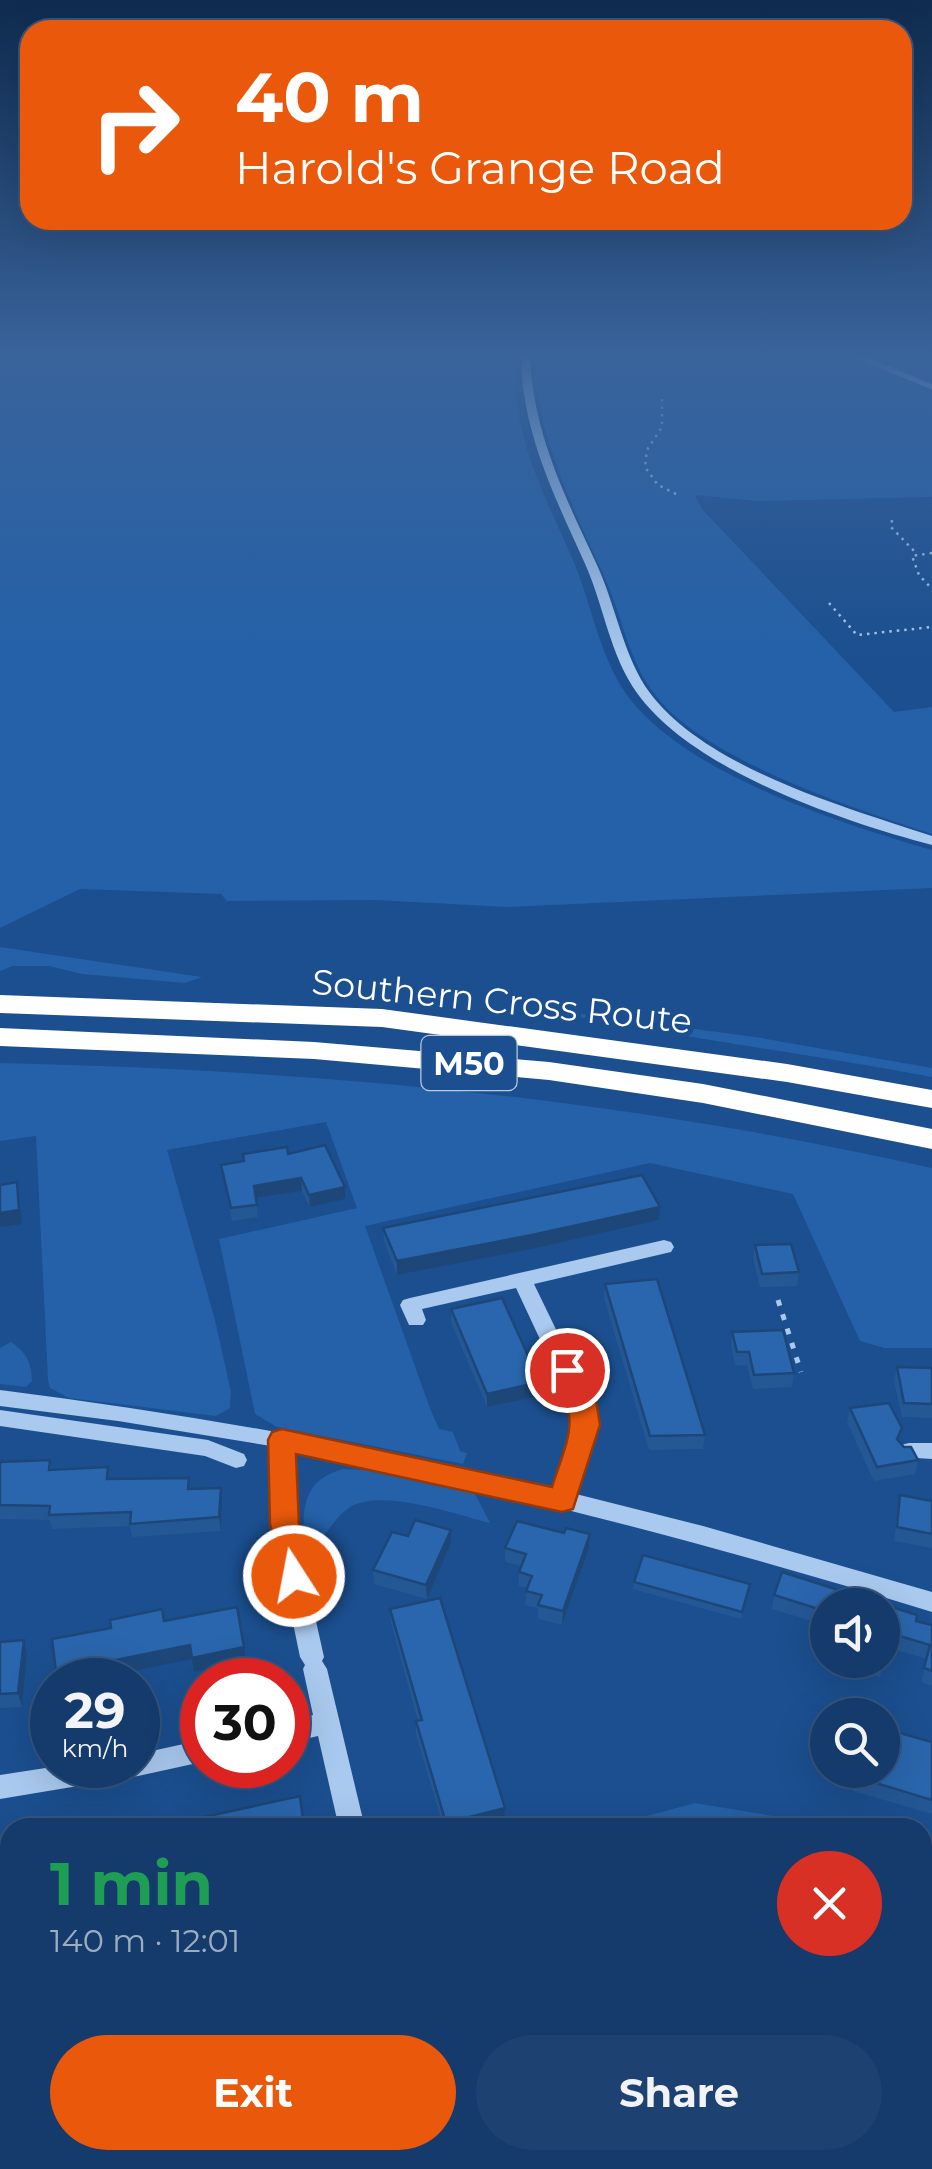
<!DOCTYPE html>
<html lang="en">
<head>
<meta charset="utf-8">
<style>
	body { margin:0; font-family:Montserrat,sans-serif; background:#1d4271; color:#f1f3f6; height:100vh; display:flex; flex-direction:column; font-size:38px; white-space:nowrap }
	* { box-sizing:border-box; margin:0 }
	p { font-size:32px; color:#9dadc1 }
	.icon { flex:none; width:55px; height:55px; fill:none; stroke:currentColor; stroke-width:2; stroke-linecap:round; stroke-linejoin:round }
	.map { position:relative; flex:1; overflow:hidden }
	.side { position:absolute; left:0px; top:1818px; width:932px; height:352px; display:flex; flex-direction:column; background:#143b6b; border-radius:30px 30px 0 0; box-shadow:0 10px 40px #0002,0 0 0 2px #33557e }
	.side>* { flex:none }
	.top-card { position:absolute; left:20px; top:20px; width:892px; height:210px; border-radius:30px; box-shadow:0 10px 40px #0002,0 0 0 2px #33557e; background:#ea580c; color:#fff; overflow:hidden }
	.tools { position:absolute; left:810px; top:1588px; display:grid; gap:20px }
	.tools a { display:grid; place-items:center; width:90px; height:90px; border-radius:50%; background:#143b6b; box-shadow:0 10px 40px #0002,0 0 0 2px #33557e; font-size:50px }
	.speed { position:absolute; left:30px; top:1658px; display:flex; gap:20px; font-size:50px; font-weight:700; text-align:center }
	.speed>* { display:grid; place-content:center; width:130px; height:130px; border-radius:50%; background:#143b6b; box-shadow:0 10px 40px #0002,0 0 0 2px #33557e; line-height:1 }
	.speed small { font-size:25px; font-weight:400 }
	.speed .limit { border:15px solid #d22; background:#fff; color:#111 }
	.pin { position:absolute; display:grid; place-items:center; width:85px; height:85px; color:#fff; margin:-42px; border:5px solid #fff; border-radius:50%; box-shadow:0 2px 10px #0007 }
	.me { position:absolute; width:110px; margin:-55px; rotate:349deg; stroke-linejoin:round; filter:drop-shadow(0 0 8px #0008) }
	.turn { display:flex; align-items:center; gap:35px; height:210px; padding:0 50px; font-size:45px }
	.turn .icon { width:130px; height:130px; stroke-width:2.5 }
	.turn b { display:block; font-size:70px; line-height:85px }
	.round { display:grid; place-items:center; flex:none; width:105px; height:105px; border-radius:52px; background:#1d4271 }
	.headline { display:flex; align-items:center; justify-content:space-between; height:170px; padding:0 50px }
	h1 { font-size:60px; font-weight:700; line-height:75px; color:#1e9e55 }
	.primary-button { display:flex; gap:20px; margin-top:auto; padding:20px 50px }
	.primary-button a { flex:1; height:115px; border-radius:60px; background:#ea580c; color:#fff; font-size:40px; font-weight:700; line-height:115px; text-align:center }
	.primary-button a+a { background:#1d4271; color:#f1f3f6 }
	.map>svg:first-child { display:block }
	.green { fill:#2461a8 }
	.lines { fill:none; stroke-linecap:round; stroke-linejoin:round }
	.stream { stroke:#9cc4f0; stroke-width:5 }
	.path-far2 { stroke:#a9c9ee; stroke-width:2.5; stroke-dasharray:2.5 5; stroke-linecap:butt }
	.path-far1 { stroke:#a9c9ee; stroke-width:5; stroke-dasharray:6 9; stroke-linecap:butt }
	.path { stroke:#a9c9ee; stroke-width:6; stroke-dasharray:8 11; stroke-linecap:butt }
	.minor { fill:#a9c9ee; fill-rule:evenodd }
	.highway { fill:#fff; fill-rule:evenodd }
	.wall { fill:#245895 }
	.shaded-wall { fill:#1d4779 }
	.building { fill:#2a66ad; stroke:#1d4779; stroke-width:2.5 }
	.route { fill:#ea580c; stroke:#983908; stroke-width:2.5 }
	.labels { text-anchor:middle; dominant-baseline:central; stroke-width:10; stroke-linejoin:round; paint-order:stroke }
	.shield { fill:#1b4f8f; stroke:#bbcadd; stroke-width:2.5 }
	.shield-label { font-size:32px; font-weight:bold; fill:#fff }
	.street-label { font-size:35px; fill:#fff; stroke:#1b4f8f }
</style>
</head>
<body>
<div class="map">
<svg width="932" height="2169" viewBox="0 0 932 2169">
	<rect width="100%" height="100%" fill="#1b4f8f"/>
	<!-- green -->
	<g class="green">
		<path d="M0,356H514C513,438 540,484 572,558C590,599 597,646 621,686C674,771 839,823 932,850V888L506,907L376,900L227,901L221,894L80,889L0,928Z"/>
		<path d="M533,356H932V497L757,501L695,495L702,509L894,712L932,707V834C856,809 705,760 656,696C628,661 623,618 605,578C573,508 537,435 533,356Z"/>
		<path d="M0,947L202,977L185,983L82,974L49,966H13L0,971Z"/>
		<path d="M531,1007L755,1037L932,1068V1077C799,1052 664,1036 531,1007Z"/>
		<path d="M0,1063C318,1070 621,1098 932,1168V1348H884L860,1341L793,1194L650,1163L365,1226L431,1411L439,1429L453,1432L460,1451L467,1453L463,1464L277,1427L255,1414L219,1239L357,1208L326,1122L167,1150L215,1320L231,1392L230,1408L216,1416L69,1398L50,1388L48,1380L36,1136L0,1141Z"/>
		<path d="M11,1342C27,1353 31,1362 32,1381L26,1387L0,1384V1348Z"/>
		<path d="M343,1469L365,1470L475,1494L490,1523C454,1514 385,1489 352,1506C340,1513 333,1524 325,1534L304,1532C302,1499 310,1478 343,1469Z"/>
		<path d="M695,1803L838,1827H606Z"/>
		<path d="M923,1842L932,1844V2169H497L494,2160H922Z"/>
	</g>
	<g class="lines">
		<!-- stream -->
		<path class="stream" d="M858,356L932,387"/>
		<!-- path-far2 -->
		<g class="path-far2">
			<path d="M662,399V427L647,450L645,467L658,485L680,496"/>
			<path d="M892,520L891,527L917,554"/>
			<path d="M932,553L912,556L919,575L932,589"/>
			<path d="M829,603L857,635L932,627"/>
		</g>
		<!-- path-far1 -->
		<path class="path-far1" d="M778,1300L801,1372"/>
		<!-- path -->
		<g class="path">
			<path d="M922,1872L932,1876"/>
			<path d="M513,2160L516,2169"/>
		</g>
		<!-- minor -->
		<g class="minor">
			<path d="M521,356H530C533,433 565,496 597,565C615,604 622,649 645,686C698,766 844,807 932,836V845C842,821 693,771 637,693C610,655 604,607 586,566C555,497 522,433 521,356Z"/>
			<path d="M664,1240L671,1242L674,1247L671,1252L534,1284L596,1412L595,1436L576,1494L703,1526L932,1592V1612C721,1547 510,1491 293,1450L297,1536L324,1657L322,1661L327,1669L365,1828H339L318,1736L288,1743V1721L313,1715L303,1669L305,1665L300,1657L275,1536L271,1446L118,1421L0,1406V1390C187,1414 371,1446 555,1489L573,1436L574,1412L516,1288L422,1309L426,1320L423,1325H409L400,1305L403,1300L410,1298Z"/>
			<path d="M0,1410L208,1440L244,1454L247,1460L244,1466L236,1468L205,1456L0,1426Z"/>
			<path d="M909,1443H932V1459L901,1457L898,1451L901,1445Z"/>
			<path d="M202,1740V1762L138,1776L0,1799V1775L65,1765H138V1754Z"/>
			<path d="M300,2160H375L371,2169H296Z"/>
			<path d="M429,2160H459L462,2169H432Z"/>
		</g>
		<!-- highway -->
		<g class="highway">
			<path d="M0,995L382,1009L787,1064L932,1090V1108L787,1082L382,1027L0,1013Z"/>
			<path d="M0,1028L314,1042L549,1062L703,1084L932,1129V1149L703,1103L549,1080L314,1059L0,1046Z"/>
		</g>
	</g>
	<!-- wall -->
	<g class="wall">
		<path d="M243,1154H288L345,1199L310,1207L302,1191L256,1198L258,1217L232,1221L221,1165L243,1161Z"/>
		<path d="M660,1207L659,1220L532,1249L397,1275L384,1241L383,1228Z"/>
		<path d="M755,1245L799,1272L797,1286L760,1287L753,1258Z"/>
		<path d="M605,1284L705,1435L703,1449L649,1450L604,1298Z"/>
		<path d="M451,1309L540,1396L487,1407L451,1322Z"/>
		<path d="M732,1332L794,1373L792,1387L753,1389L747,1365L735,1366L731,1345Z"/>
		<path d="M897,1367L932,1368V1418L902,1417L894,1381Z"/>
		<path d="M850,1408L899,1441L918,1460L915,1474L874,1481L847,1422Z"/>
		<path d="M50,1460L52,1469L110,1479L191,1489L222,1502L221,1531L132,1537L130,1526L52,1529L50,1520L0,1519V1462Z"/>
		<path d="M900,1495L932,1501V1548L894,1541Z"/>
		<path d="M451,1530V1543L427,1599L374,1584L373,1570Z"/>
		<path d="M564,1533L590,1534L589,1548L562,1625L538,1619V1608L525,1605L527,1588L519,1586V1572L522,1566L505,1562V1548Z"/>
		<path d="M782,1572L917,1615L916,1621L932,1625V1686L921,1682L927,1659L887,1647L880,1677L848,1667L850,1660H882V1605H828V1626L772,1609L774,1595Z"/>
		<path d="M634,1582L750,1584L741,1619L633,1589Z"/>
		<path d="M390,1609L504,1822L481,1828H444L416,1735V1721H418L391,1623Z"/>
		<path d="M0,1642L27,1654L22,1707L0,1708Z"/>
		<path d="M932,1742V1814L853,1791L858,1770Z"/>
		<path d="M10,1852V1918L0,1919V1853Z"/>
	</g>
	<!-- shaded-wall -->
	<g class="shaded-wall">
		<path d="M301,1178L302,1191L255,1198L254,1186Z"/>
		<path d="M17,1182L22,1224L0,1227V1213Z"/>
		<path d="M345,1187V1199L310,1207L309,1195Z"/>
		<path d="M660,1207L659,1220L532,1249L397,1275V1261Z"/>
		<path d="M540,1382V1396L487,1407V1394Z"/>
		<path d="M221,1488L222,1502L221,1531L219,1517Z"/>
		<path d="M451,1530V1543L427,1599L426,1585Z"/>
		<path d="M590,1534L589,1548L562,1625L563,1611Z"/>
		<path d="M24,1640L27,1654L22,1707L18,1693Z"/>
		<path d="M190,1645L192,1659L87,1680H58L56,1672Z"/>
		<path d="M244,1647L246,1661L194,1672L192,1658Z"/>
		<path d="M505,1808L504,1822L481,1828H446V1823Z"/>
		<path d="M10,2146V2160L0,2162V2148Z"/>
	</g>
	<!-- building -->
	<g class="building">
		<path d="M325,1145L345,1187L309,1195L301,1178L254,1186L257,1205L231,1208L221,1165L244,1161L243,1154L287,1147L288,1154Z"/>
		<path d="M642,1175L660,1207L532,1235L397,1261L383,1228Z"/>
		<path d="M17,1182L19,1210L0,1213V1185Z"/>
		<path d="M791,1244L799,1272L762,1274L755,1245Z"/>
		<path d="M657,1279L705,1435L650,1436L605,1284Z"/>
		<path d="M502,1298L540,1382L487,1394L451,1309Z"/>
		<path d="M783,1330L794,1373L754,1375L749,1352H737L732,1332Z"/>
		<path d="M897,1367L932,1368V1404L904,1403Z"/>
		<path d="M889,1403L902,1428L897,1439L904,1447H911L918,1460L877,1467L850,1408Z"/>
		<path d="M50,1460L49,1470L108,1467L107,1479L189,1478L188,1489L221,1488L219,1517L130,1524L131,1512L49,1515L50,1506L0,1505V1462Z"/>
		<path d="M900,1495L932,1501V1534L897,1527Z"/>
		<path d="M415,1520L451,1530L426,1585L373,1570L392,1532L408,1536Z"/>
		<path d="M517,1521L564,1533L566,1528L590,1534L563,1611L538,1605L542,1595L526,1591L532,1576L519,1572L526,1554L505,1548Z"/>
		<path d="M643,1555L750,1584L742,1612L634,1582Z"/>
		<path d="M782,1572L917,1615L916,1621L932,1625V1671L924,1668L930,1645L890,1633L883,1663L872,1660H882V1605H828V1612L774,1595Z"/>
		<path d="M440,1598L505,1808L446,1823L416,1721L422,1720L390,1609Z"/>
		<path d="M237,1607L244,1647L192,1658L190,1645L56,1672L52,1639L111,1628L110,1620L162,1609L164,1621Z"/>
		<path d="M24,1640L18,1693L0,1694V1642Z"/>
		<path d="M882,1728L932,1742V1800L856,1777L858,1770H882Z"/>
		<path d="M300,1796L304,1828H154Z"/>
		<path d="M10,1852L9,1904L0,1905V1853Z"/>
		<path d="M10,2060V2146L0,2148V2062Z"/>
	</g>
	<!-- sky -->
	<linearGradient id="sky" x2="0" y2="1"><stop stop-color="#0f2b4f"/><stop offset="0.54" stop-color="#39639b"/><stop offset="1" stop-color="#39639b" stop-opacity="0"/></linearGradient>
	<rect width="932" height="659" fill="url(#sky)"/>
	<!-- route -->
	<path class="route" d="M567,1360L577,1363L596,1400L600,1425L573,1509L562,1512L296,1454L299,1524L310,1576L305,1584L294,1588L284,1584L270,1524L268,1440L272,1432L282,1429L552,1487C569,1434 580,1423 554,1370L558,1363Z"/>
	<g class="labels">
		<!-- shield labels -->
		<rect class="shield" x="421.5" y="1036" width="95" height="54" rx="8"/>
		<g class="shield-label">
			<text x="469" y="1063">M50</text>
		</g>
		<!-- street labels -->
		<g class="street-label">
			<text transform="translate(502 1001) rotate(6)">Southern Cross Route</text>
		</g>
	</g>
</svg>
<div class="tools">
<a><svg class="icon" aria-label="sound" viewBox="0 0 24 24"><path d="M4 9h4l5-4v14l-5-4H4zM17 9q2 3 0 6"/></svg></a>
<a><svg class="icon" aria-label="search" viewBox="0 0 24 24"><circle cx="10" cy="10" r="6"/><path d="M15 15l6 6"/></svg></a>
</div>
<div class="speed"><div>29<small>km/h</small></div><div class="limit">30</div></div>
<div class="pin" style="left:567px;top:1370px;background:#d93025"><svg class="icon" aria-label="arrive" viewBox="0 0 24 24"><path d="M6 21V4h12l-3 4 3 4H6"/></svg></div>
<svg class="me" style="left:294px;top:1576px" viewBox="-20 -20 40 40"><circle r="17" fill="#ea580c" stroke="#fff" stroke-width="3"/><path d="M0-11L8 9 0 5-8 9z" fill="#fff"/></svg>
<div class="top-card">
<div class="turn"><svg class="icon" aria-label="right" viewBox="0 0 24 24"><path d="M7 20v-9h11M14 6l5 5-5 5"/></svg><div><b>40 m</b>Harold's Grange Road</div></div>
</div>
<section class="side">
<div class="headline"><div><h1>1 min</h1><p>140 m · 12:01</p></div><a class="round" style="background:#d93025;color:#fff"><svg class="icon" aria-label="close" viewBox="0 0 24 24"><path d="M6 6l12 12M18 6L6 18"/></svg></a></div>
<div class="primary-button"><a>Exit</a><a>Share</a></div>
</section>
</div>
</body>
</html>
